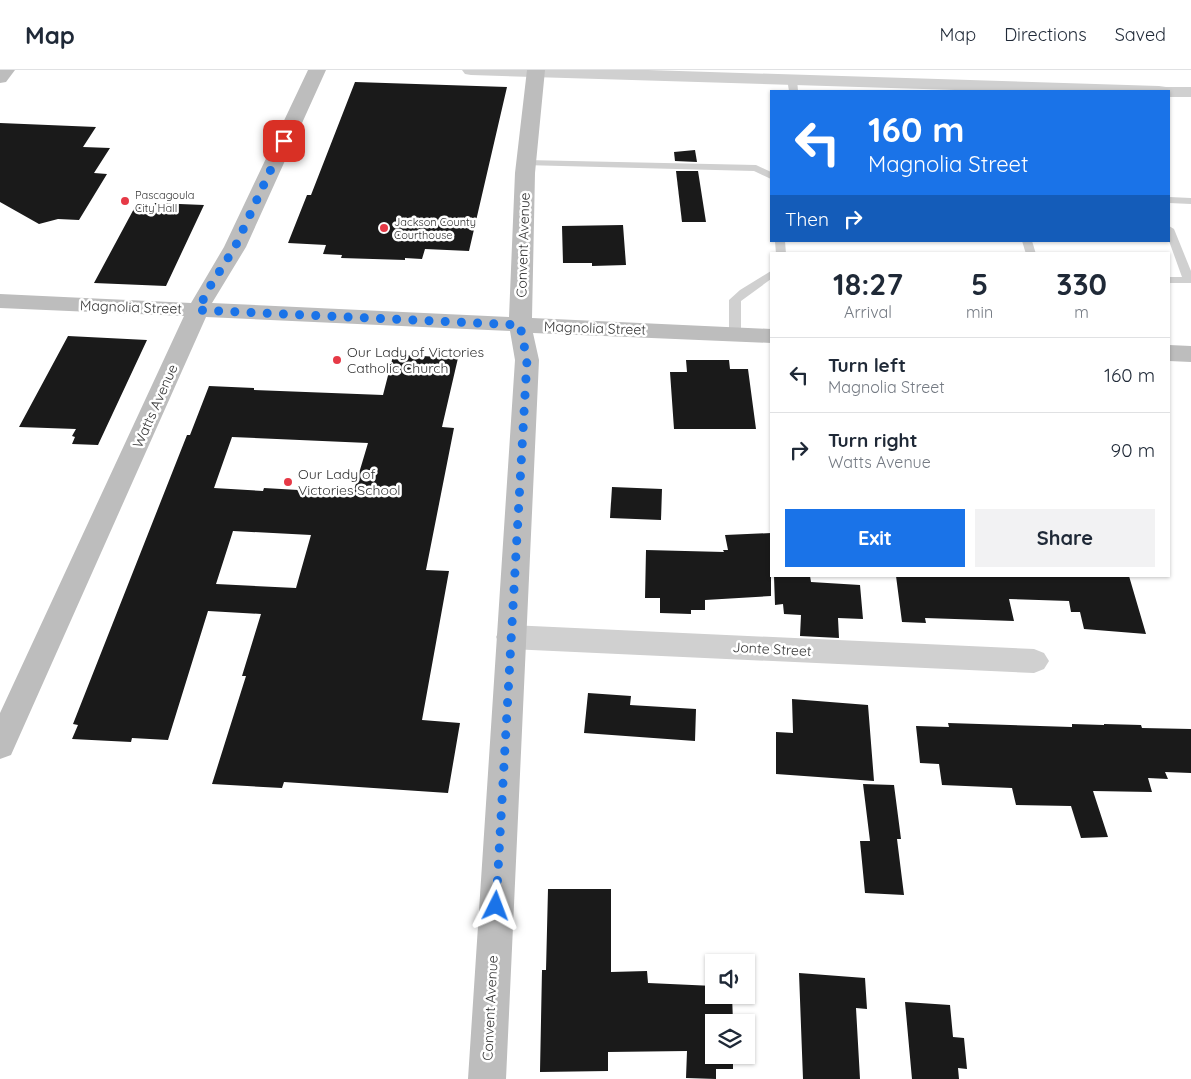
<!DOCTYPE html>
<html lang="en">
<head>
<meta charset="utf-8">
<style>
	body { margin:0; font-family:Quicksand,sans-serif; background:#f2f2f3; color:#1f2937; height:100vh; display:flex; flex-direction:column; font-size:19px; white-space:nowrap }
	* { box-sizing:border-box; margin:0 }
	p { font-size:16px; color:#747a83 }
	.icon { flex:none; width:28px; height:28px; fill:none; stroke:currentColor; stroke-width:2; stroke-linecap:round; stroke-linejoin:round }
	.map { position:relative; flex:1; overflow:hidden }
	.drawer { position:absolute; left:770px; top:182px; width:400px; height:325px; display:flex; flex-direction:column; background:#fff; border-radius:0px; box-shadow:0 1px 4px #0004 }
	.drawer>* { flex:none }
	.hud { position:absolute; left:770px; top:20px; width:400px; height:152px; border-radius:0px; box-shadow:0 1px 4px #0004; background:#1a73e8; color:#fff; overflow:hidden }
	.tools { position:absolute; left:705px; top:884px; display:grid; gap:10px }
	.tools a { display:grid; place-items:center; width:50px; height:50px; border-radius:0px; background:#fff; box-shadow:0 1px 4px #0004; font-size:25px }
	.pin { position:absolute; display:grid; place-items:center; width:42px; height:42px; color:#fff; margin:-21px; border-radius:10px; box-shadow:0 2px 8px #0006 }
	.me { position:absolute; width:55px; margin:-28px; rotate:3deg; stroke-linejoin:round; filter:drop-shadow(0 0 4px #0008) }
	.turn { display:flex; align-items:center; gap:18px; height:105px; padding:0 15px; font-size:22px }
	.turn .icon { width:65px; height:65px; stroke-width:2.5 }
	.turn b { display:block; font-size:35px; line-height:42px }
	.then { display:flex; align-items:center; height:48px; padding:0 15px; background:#0003; gap:10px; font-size:19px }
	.eta { display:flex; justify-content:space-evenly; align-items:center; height:85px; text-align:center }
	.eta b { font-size:30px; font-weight:700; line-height:35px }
	.primary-button { display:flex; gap:10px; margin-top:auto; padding:10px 15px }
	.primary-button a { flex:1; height:58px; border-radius:0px; background:#1a73e8; color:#fff; font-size:20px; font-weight:700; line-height:58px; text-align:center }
	.primary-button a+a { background:#f2f2f3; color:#1f2937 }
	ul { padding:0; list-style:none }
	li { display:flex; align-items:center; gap:15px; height:75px; padding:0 15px; border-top:1px solid #e0e1e3 }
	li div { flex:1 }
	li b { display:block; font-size:19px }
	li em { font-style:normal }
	header { display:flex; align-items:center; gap:30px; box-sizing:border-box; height:70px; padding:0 25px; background:#fff; border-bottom:1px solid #e0e1e3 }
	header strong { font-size:24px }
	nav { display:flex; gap:28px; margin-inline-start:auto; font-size:18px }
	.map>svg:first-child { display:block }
	.building { fill:#1a1a1a; fill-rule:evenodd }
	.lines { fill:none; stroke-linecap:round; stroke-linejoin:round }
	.lane { fill:#d0d0d0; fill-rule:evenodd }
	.street { fill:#d0d0d0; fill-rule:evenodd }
	.secondary { fill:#bdbdbd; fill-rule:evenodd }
	.route { stroke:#1a73e8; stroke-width:9; stroke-dasharray:0 16.2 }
	.poi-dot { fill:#e63946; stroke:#fff; stroke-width:2 }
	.labels { text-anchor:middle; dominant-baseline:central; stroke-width:5; stroke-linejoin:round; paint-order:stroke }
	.far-poi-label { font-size:11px; fill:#333; stroke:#fff; text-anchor:start }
	.street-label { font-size:14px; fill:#333; stroke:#fff }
	.poi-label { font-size:14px; fill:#333; stroke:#fff; text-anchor:start }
</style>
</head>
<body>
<header>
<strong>Map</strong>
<nav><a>Map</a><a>Directions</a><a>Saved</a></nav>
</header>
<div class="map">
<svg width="1191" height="1009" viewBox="0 0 1191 1009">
	<rect width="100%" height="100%" fill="#fff"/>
	<!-- building -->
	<g class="building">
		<path d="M355,12L507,17L469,181L425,179L422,189L405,188V190L341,188L342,185L323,184L326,175L288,173L307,125H311Z"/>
		<path d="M0,53L96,57L83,77L110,78L94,103L107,104L79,150L58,149L39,154L0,132Z"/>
		<path d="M695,80L697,92L675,91L674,82Z"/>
		<path d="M676,101H698L706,152H682Z"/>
		<path d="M155,133L204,135L166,216L94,213L136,135H154Z"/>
		<path d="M623,155L626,195L592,196V193H563L562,156Z"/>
		<path d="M68,266L147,270L98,375L72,374L75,367L72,366L76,359L19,357Z"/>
		<path d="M404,285L458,288L442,357L454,358L426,500L449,501L422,650L460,653L448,723L284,712L282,718L212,714L246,606H242L261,544L208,541L168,670L132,668L131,672L72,669L78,655L73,654L187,365H190L209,316L254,318V320L383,325L393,286L404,287ZM232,367L368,373L354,420L334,419L333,422L264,418L263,421L214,418ZM233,461L311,465L296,518L216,514Z"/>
		<path d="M686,290H729L730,299H748L756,359H674L670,302H687Z"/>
		<path d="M612,417L662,419L661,450L610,448Z"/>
		<path d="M771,463V526L705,530V540H691V544L660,543V528H645L646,480L724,482L723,480H728L725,465Z"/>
		<path d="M774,506H810L811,512L860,515L863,549L838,548L839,568L800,566L801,545L784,544L783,534L775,535Z"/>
		<path d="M896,506H1129L1146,564L1084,559L1080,542H1071L1069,531L1009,529L1014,551L925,548L926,553L902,552Z"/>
		<path d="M588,623L631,626L630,635L696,639L695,671L584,663Z"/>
		<path d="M792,629L868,635L874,711L776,704V662L793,663Z"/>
		<path d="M948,653L1072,657V654L1104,655V654L1141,655L1142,658L1191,659V703L1165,702L1168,709L1148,708L1152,722L1093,721L1108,767L1081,768L1071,736L1016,735L1012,718L942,715L939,694L920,693L916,656L949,657Z"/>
		<path d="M863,714L894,715L901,769H897L904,825L865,823L860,771H870Z"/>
		<path d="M548,819H611V902L647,901L648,913L714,916V925H732L733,952H714V985H733V999H716V1009L686,1008L687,981L608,982V1001L540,1002L542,900H546Z"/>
		<path d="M799,903L865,908L867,939L856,938L860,1009H803Z"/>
		<path d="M905,932L950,935L953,967L964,968L967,999L958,998L959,1009H912Z"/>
	</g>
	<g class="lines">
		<!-- lane -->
		<g class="lane">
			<path d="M792,6L797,9L798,21H789L787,9Z"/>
			<path d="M526,90L756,95L771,102V109L754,101L523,95V91Z"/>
			<path d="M1169,127L1191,128V134L1169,133Z"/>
			<path d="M1169,156L1174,159L1191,201V213H1169V207H1182L1169,171Z"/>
			<path d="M775,171H785L786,184H776Z"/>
			<path d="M1022,171H1032L1036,184H1026Z"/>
			<path d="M771,201V209L741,231V264L739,267H731L729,264V230L740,220Z"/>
		</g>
		<!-- street -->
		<g class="street">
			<path d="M462,0H648L1159,16L1166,17H1191V27H1169V21H988L471,5L465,4Z"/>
			<path d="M510,555L1034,579L1044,583L1049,591L1044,599L1034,603L510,579L500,575L496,567L500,559Z"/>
		</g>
		<!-- secondary -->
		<g class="secondary">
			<path d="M0,0H15L6,12L0,13Z"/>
			<path d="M308,0H326L246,177L212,233L509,247L515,103L527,0H545L535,103L532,248L771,259V273L533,263L539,290L506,1009H468L515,290L510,261L206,247L15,676L11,685L0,689V643L184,246L0,238V224L191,233L224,177Z"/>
			<path d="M1169,275L1191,276V292L1169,291Z"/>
		</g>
	</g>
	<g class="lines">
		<!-- route -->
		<path class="route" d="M284,71L235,177L209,218L198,240L520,255L527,290L496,836"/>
	</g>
	<!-- markers -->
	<g class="poi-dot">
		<circle cx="125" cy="131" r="5"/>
		<circle cx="384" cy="158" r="5"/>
		<circle cx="337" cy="290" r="5"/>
		<circle cx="288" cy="412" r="5"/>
	</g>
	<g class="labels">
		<!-- far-poi labels -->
		<g class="far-poi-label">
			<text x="135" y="125">Pascagoula<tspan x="135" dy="13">City Hall</tspan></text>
			<text x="394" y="152">Jackson County<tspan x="394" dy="13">Courthouse</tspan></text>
		</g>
		<!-- street labels -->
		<g class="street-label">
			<text transform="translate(523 175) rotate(-88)">Convent Avenue</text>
			<text transform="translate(131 237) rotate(2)">Magnolia Street</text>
			<text transform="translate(595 258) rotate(2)">Magnolia Street</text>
			<text transform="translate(155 336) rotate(-66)">Watts Avenue</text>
			<text transform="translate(772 579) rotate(3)">Jonte Street</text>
			<text transform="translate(490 938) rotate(-87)">Convent Avenue</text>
		</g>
		<!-- poi labels -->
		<g class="poi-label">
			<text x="347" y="282">Our Lady of Victories<tspan x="347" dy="16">Catholic Church</tspan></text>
			<text x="298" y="404">Our Lady of<tspan x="298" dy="16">Victories School</tspan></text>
		</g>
	</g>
</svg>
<div class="tools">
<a><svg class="icon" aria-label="sound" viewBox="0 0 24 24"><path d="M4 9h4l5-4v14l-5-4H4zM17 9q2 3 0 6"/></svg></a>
<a><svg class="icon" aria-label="layers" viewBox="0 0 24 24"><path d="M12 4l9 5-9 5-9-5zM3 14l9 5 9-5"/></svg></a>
</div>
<div class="pin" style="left:284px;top:71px;background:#d93025"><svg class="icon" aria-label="arrive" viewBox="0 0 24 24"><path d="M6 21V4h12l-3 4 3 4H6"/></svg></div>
<svg class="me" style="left:496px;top:836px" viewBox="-20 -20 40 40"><path d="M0-17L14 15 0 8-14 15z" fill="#1a73e8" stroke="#fff" stroke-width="4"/></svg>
<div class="hud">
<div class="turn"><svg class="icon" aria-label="left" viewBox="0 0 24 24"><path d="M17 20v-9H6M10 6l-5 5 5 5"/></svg><div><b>160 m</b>Magnolia Street</div></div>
<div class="then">Then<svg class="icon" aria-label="right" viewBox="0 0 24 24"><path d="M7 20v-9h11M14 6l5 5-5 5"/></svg></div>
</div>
<section class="drawer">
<div class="eta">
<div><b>18:27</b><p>Arrival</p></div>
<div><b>5</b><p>min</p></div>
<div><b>330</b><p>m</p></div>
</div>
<ul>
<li><svg class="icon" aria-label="left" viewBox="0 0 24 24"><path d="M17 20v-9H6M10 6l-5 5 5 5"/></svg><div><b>Turn left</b><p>Magnolia Street</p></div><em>160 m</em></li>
<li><svg class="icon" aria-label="right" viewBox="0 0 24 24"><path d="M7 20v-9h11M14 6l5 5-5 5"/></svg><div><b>Turn right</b><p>Watts Avenue</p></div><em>90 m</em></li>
</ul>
<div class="primary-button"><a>Exit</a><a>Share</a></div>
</section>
</div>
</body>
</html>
